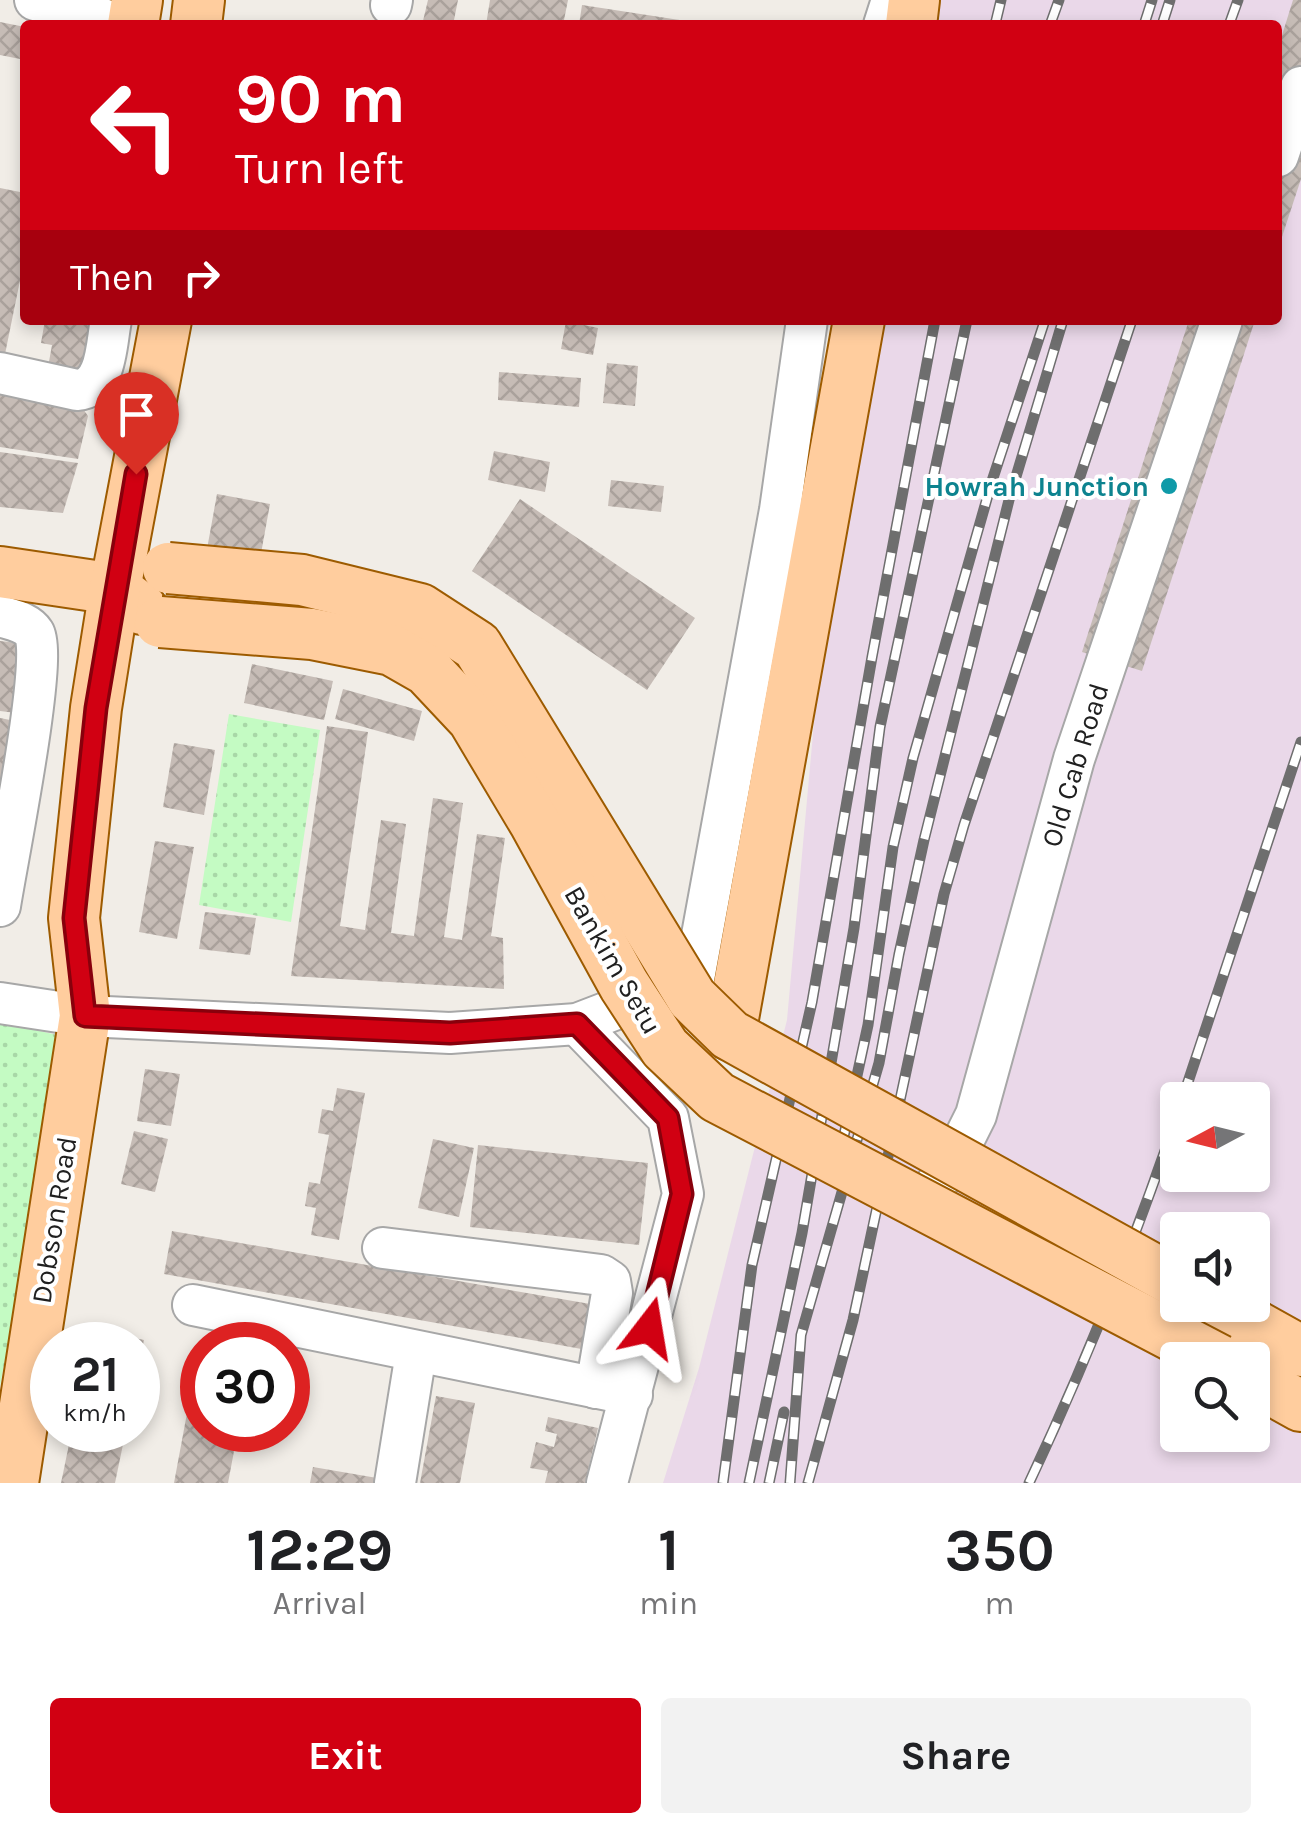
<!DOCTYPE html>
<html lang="en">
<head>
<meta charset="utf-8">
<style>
	body { margin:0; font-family:Karla,sans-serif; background:#f2f2f2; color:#202124; height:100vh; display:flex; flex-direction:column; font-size:38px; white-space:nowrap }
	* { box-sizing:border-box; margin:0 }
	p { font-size:32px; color:#757577 }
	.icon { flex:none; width:55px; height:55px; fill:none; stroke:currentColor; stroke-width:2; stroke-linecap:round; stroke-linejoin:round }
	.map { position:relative; height:1483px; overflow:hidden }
	.side { display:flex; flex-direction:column; background:#fff; flex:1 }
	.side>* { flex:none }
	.banner { position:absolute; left:20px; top:20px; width:1262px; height:305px; border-radius:10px; box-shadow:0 5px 15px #0003; background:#d10012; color:#fff; overflow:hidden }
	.needle { width:65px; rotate:263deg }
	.buttons { position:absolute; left:1160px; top:1082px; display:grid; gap:20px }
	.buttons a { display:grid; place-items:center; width:110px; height:110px; border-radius:10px; background:#fff; box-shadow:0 5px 15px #0003; font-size:50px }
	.speed { position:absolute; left:30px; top:1322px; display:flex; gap:20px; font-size:50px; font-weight:700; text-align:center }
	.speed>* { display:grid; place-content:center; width:130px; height:130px; border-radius:50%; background:#fff; box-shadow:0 5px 15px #0003; line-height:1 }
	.speed small { font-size:25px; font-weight:400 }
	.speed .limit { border:15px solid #d22; background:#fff; color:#111 }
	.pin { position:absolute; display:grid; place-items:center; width:85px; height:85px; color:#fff; margin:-102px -42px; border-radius:50% 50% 50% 0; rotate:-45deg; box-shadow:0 0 10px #0007 }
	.pin .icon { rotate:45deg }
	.me { position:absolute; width:110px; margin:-55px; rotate:14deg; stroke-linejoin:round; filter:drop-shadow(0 0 8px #0008) }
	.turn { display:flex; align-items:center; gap:35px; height:210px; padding:0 50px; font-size:45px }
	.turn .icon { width:130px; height:130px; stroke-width:2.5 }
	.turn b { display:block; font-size:70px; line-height:85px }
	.then { display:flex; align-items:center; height:95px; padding:0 50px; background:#0003; gap:20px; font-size:38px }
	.eta { display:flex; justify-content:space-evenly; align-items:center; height:170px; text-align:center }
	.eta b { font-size:60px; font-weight:700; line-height:70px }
	.cta { display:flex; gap:20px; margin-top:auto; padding:20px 50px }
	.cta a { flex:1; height:115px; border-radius:10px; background:#d10012; color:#fff; font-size:40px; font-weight:700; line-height:115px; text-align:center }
	.cta a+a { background:#f2f2f2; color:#202124 }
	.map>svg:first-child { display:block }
	.industrial { fill:#ead8e9; fill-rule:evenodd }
	.park { fill:url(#park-dots) }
	.building { fill:url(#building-cross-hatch) }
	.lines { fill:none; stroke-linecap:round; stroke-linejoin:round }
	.minor-casing { stroke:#a7a7a7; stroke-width:44 }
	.major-casing { stroke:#9d5b00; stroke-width:54 }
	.minor { stroke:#fff; stroke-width:40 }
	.major { stroke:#ffcd9e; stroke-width:50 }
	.rail-casing { stroke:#6e6e6e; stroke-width:11 }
	.rail { stroke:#fff; stroke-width:8; stroke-dasharray:22; stroke-linecap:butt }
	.major-bridge-casing { stroke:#9d5b00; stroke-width:54; stroke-linecap:butt }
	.major-bridge { stroke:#ffcd9e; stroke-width:50 }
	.route-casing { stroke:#88000c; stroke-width:25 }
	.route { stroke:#d10012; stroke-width:18 }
	.culture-dot { fill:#0f9aa8; stroke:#fff; stroke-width:4 }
	.labels { text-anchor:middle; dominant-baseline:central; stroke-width:8; stroke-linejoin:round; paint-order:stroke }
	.culture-label { font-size:28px; font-weight:bold; fill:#0d838f; stroke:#fff; text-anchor:end }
	.street-label { font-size:28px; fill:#202020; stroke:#fff }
</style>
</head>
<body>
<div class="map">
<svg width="1301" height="1483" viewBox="0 0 1301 1483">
	<defs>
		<pattern id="park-dots" width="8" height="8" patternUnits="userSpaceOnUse" patternTransform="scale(2.5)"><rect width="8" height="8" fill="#c4fbc3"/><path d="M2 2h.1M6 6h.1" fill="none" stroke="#a8d7a7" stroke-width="1.8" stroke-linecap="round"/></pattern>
		<pattern id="building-cross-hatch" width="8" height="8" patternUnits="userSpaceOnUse" patternTransform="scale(2.5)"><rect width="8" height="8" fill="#c6bcb6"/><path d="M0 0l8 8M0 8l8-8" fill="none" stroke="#aaa19c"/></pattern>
	</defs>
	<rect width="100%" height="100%" fill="#f1ede7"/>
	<!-- industrial -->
	<path class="industrial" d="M938,0H1301V1483H663L699,1368L787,1020L818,679L883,320H1278V25H934ZM1178,1100H1252V1175H1178ZM1178,1230H1252V1305H1178ZM1178,1360H1252V1435H1178Z"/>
	<!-- park -->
	<g class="park">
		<path d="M229,714L320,730L291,922L199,905Z"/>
		<path d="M0,1022L66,1037L0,1386Z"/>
	</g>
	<!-- building -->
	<g class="building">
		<path d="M428,0H458L453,25H422Z"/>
		<path d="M490,0H568L563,25H486Z"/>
		<path d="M1293,0H1301V179L1278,249V48Z"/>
		<path d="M582,5L699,23V25H579Z"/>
		<path d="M0,22L25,27V60L0,55Z"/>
		<path d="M0,188L25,193V256L4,359H0Z"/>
		<path d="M45,320H107L96,376L48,367L52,345L41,343Z"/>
		<path d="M1189,320H1255L1142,671L1082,652Z"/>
		<path d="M566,321L598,328L593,355L561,349Z"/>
		<path d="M607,363L638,366L635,406L603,403Z"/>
		<path d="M499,372L581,378L579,407L498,400Z"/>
		<path d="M0,386L74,396L88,416L78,459L0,447Z"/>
		<path d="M494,451L550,462L545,492L488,480Z"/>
		<path d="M0,452L78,463L63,513L0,507Z"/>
		<path d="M611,480L664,486L661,512L608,506Z"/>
		<path d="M217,494L270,504L260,559L207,549Z"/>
		<path d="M520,499L695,618L647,690L472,571Z"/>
		<path d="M0,641L27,644L24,714L0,711Z"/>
		<path d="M252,664L333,681L324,720L244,703Z"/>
		<path d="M343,689L422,711L414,741L335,719Z"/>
		<path d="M0,718L25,723L15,783L0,781Z"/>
		<path d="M327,726L368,732L340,926L365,930L381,820L406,824L391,933L414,936L433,798L463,803L444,937L462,940L477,834L505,838L491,936L503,938L504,989L291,976Z"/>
		<path d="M174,743L215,750L204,815L163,807Z"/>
		<path d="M155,841L194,847L177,939L139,932Z"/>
		<path d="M205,912L256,918L250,955L199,949Z"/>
		<path d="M145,1069L180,1074L171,1126L137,1121Z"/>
		<path d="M337,1088L365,1093L339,1240L311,1235L316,1208L305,1206L309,1182L320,1184L329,1135L318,1133L322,1109L333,1111Z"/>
		<path d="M134,1131L168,1139L155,1192L121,1184Z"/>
		<path d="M433,1139L474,1148L459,1217L418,1208Z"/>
		<path d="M478,1145L648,1163L639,1245L470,1227Z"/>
		<path d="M172,1231L596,1305L587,1350L164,1274Z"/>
		<path d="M92,1329L144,1340L139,1363L138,1345H89Z"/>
		<path d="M198,1354L202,1355V1430H238L228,1483H174Z"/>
		<path d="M436,1396L475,1403L460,1483H420Z"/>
		<path d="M548,1417L598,1428L585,1483H545L548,1471L530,1468L536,1442L554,1447L557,1434L545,1431Z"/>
		<path d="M72,1430H126L115,1483H61Z"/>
		<path d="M313,1467L383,1479V1483H310Z"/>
	</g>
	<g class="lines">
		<!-- minor casing -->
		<g class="minor-casing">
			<g id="minor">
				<path d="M35,0L124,25"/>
				<path d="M391,5L392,0"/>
				<path d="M884,25L892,0"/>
				<path d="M1278,156L1301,87"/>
				<path d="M0,373L77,390C107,388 106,345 111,320"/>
				<path d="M0,616C12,620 27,622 34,633C49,656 6,866 0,906"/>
				<path d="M0,1003L85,1016L450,1033L577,1024L694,979L780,510L807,320"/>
				<path d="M577,1024L668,1118L683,1194L607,1483"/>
				<path d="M922,1204L954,1159L976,1115L1074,759L1222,320"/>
				<path d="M383,1248L601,1275L610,1281L612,1293L596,1388"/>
				<path d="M193,1305L632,1395"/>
				<path d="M395,1483L416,1353"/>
			</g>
		</g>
		<!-- major casing -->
		<g class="major-casing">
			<g id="major">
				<path d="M133,25L137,0"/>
				<path d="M196,25L199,0"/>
				<path d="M911,25L914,0"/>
				<path d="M0,572L115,589L142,609"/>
				<path d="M730,1035L859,320"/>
				<path d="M1218,1305L1301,1351"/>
				<path d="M1252,1379L1301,1406"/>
				<path d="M13,1483L85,1016L74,918L96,708L115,589L166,320"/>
			</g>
		</g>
		<!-- minor -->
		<use href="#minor" class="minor"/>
		<!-- major -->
		<use href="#major" class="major"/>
		<!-- rail casing -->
		<g class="rail-casing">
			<g id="rail">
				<path d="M995,25L1001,0"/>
				<path d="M1050,25L1059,0"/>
				<path d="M1144,25L1152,0"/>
				<path d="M1162,25L1170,0"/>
				<path d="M1229,25L1238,0"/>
				<path d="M1182,1100L1301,742"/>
				<path d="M841,1149L868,1025L893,847L913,758L992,481L1045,320"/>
				<path d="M723,1483L752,1265L812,1002L872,657L935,320"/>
				<path d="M749,1483L802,1233L854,928L880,727L967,320"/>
				<path d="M769,1483L784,1412"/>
				<path d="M790,1483L801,1335L879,1063L899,954L924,840L1009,500L1063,320"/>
				<path d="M808,1483L853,1320L944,894L964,825L1132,320"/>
				<path d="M1029,1483C1086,1362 1135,1240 1178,1113"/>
			</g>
		</g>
		<!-- rail -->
		<use href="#rail" class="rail"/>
		<!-- major-bridge casing -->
		<g class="major-bridge-casing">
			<g id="major-bridge">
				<path d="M168,568L302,580L420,609L477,646L692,998L730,1035L1178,1283"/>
				<path d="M160,622L312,634L392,650L427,670L473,719L535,823L624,985L665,1048L717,1097L1219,1360"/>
			</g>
		</g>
		<!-- major-bridge -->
		<use href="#major-bridge" class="major-bridge"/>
	</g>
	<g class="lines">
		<!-- route casing -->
		<g class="route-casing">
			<path id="route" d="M136,474L96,708L74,918L85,1016L450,1033L577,1024L668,1118L682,1194L649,1328"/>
		</g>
		<!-- route -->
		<use href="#route" class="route"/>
	</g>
	<!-- markers -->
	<circle class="culture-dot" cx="1169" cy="486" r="10"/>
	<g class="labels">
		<!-- culture labels -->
		<g class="culture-label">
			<text x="1149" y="486">Howrah Junction</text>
		</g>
		<!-- street labels -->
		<g class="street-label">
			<text transform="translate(1075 765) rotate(-73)">Old Cab Road</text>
			<text transform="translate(613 960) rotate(60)">Bankim Setu</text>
			<text transform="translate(54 1220) rotate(-81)">Dobson Road</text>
		</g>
	</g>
</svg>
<div class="buttons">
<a><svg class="needle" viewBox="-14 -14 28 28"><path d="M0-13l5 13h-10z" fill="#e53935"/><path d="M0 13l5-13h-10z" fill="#757577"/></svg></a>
<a><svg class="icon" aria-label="sound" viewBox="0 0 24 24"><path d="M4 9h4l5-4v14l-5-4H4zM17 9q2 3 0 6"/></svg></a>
<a><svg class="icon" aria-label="search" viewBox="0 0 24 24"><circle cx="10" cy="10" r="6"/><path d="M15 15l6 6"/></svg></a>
</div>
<div class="speed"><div>21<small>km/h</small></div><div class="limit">30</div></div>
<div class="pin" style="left:136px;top:474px;background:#d93025"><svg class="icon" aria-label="arrive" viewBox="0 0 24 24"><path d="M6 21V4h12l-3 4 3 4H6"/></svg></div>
<svg class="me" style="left:649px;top:1328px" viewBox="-20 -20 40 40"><path d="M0-17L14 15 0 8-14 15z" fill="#d10012" stroke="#fff" stroke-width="4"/></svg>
<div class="banner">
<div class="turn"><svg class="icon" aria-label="left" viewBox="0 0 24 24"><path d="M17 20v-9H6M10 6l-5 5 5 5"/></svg><div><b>90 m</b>Turn left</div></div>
<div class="then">Then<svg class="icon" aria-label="right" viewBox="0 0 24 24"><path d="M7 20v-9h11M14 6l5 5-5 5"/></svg></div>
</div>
</div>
<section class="side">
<div class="eta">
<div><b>12:29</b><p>Arrival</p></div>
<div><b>1</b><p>min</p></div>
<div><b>350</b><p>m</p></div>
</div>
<div class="cta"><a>Exit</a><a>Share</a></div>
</section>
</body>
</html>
